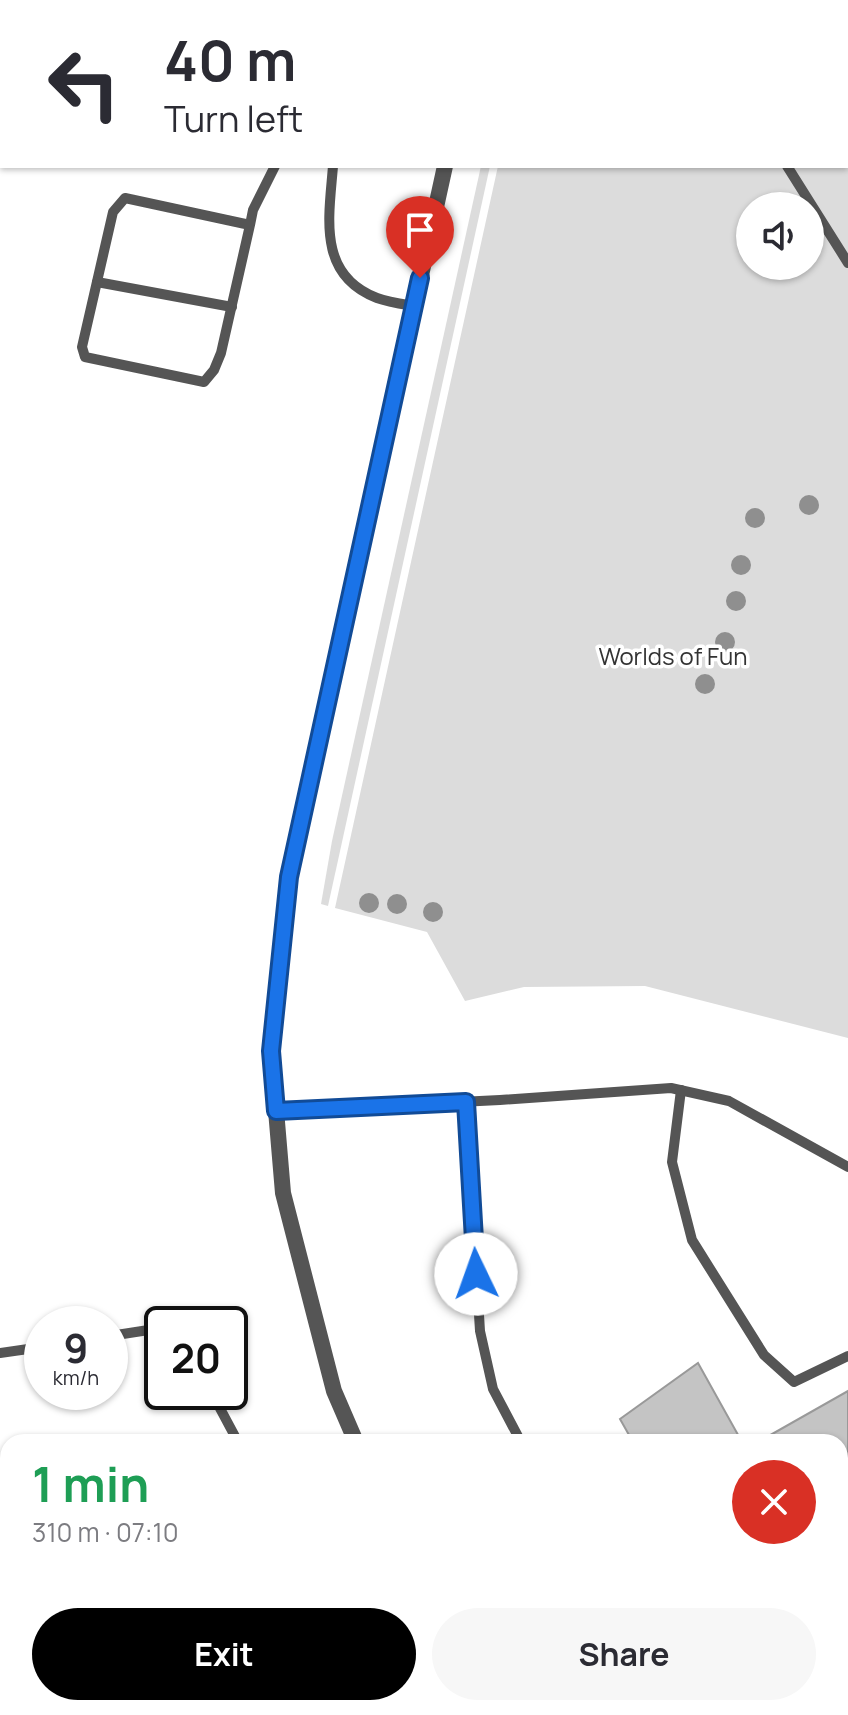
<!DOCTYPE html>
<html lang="en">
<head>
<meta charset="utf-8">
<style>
	body { margin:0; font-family:Manrope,sans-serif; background:#f7f7f7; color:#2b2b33; height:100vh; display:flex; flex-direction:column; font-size:30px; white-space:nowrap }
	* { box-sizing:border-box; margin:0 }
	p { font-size:26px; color:#7c7c81 }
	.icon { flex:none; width:44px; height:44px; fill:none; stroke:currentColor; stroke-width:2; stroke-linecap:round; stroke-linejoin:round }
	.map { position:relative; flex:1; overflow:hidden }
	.panel { position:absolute; left:0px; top:1434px; width:848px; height:282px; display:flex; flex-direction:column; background:#fff; border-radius:24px 24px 0 0; box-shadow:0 2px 6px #0004 }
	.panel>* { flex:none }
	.hud { position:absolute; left:0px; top:0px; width:848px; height:168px; box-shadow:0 2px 6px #0004; background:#fff; color:#2b2b33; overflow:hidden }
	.controls { position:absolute; left:736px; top:192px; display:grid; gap:16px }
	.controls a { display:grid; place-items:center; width:88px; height:88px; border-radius:50%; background:#fff; box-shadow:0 2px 6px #0004; font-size:40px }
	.speed { position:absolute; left:24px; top:1306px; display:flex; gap:16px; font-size:40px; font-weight:700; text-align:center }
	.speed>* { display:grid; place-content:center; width:104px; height:104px; border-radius:50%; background:#fff; box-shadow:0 2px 6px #0004; line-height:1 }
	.speed small { font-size:20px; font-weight:400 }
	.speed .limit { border:4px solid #111; border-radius:12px; background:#fff; color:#111 }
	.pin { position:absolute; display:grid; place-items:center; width:68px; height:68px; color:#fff; margin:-82px -34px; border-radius:50% 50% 50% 0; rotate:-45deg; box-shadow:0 0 8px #0007 }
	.pin .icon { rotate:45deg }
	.me { position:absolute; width:88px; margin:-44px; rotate:357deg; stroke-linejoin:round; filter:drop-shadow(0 0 6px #0008) }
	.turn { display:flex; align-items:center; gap:28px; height:168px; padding:0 32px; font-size:36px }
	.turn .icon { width:104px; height:104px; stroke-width:2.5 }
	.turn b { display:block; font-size:56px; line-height:68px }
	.round { display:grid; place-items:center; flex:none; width:84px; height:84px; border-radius:42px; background:#f7f7f7 }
	.summary { display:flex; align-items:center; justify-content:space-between; height:136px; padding:0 32px }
	h1 { font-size:48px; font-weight:700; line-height:60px; color:#1e9e55 }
	.action { display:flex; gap:16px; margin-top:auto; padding:16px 32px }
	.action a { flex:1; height:92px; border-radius:48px; background:#000; color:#fff; font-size:32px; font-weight:700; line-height:92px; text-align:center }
	.action a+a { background:#f7f7f7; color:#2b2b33 }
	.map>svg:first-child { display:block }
	.green { fill:#dcdcdc; fill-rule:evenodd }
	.building { fill:#c4c4c4; stroke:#999; stroke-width:2 }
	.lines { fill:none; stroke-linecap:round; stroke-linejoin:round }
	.service { stroke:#555; stroke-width:10 }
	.tertiary { stroke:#555; stroke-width:16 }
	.tree { fill:#8f8f8f }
	.route-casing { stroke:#114b97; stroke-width:20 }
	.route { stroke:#1a73e8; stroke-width:14 }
	.labels { text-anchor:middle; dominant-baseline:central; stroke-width:7; stroke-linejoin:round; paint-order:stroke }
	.park-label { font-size:24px; fill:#333; stroke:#fff }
</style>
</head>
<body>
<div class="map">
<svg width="848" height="1715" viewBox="0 0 848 1715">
	<rect width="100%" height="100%" fill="#fff"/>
	<!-- green -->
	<g class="green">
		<path d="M533,0H848V1038L645,986L524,987L465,1001L427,932L335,908L498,166H846V2H533ZM750,206H810V266H750Z"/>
		<path d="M481,166H490L328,906L321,904L332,841Z"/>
	</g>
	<!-- building -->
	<g class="building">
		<path d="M202,0H342V2Z"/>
		<path d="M827,0H848V25L846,2H826Z"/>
		<path d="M698,1363L742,1442H633L620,1419Z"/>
		<path d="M848,1391V1584L840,1589V1442H758Z"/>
		<path d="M186,1708H306L305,1715H184Z"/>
	</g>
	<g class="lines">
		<!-- service -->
		<g class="service">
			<path d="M403,2V0"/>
			<path d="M738,2V0"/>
			<path d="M0,22H2"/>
			<path d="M333,166C329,217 317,275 377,298C388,302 402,304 414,306"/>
			<path d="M787,166L848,263"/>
			<path d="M250,225L125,198L113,212L82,347L85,357L204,382L214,370L221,353L250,225L253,210L275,166"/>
			<path d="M97,282L232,307"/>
			<path d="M681,1090L672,1162L692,1240L764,1355L794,1382L848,1356"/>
			<path d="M466,1102L480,1331L493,1389L521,1442"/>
			<path d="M276,1111L500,1100L671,1088L729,1101L848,1167"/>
			<path d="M110,1336L155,1329L162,1356"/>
			<path d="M0,1353L42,1347"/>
			<path d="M200,1392L215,1399L238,1442"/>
			<path d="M840,1616L848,1611"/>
			<path d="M840,1682L848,1694"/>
			<path d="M381,1708L385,1715"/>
			<path d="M672,1708L677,1715"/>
		</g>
		<!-- tertiary -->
		<g class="tertiary">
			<path d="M480,2L481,0"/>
			<path d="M356,1442L334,1391L283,1193L271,1051L289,877L445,166"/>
			<path d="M500,1708L504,1715"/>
		</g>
	</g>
	<!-- trees -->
	<g class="tree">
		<circle cx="809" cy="505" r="10"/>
		<circle cx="755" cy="518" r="10"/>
		<circle cx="741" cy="565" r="10"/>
		<circle cx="736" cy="601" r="10"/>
		<circle cx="725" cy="642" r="10"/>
		<circle cx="705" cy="684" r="10"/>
		<circle cx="369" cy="903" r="10"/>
		<circle cx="397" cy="904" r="10"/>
		<circle cx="433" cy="912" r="10"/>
	</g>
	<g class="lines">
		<!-- route casing -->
		<g class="route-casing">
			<path id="route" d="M420,278L289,877L271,1051L276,1111L466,1102L476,1274"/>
		</g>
		<!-- route -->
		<use href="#route" class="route"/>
	</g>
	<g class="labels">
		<!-- park labels -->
		<g class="park-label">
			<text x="673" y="655">Worlds of Fun</text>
		</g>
	</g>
</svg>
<div class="controls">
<a><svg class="icon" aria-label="sound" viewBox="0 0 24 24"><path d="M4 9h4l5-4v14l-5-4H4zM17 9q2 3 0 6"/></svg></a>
</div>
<div class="speed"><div>9<small>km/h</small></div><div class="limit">20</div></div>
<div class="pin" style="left:420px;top:278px;background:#d93025"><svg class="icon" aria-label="arrive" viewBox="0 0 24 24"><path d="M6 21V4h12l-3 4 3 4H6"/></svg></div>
<svg class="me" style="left:476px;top:1274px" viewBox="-20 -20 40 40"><circle r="19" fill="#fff"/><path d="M0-13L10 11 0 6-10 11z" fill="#1a73e8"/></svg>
<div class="hud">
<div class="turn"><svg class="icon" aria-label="left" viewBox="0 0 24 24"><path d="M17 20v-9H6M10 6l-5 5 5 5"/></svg><div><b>40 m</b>Turn left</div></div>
</div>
<section class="panel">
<div class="summary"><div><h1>1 min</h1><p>310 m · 07:10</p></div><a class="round" style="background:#d93025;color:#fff"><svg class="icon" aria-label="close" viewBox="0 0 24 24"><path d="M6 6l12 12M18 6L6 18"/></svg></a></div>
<div class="action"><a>Exit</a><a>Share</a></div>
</section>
</div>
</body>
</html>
